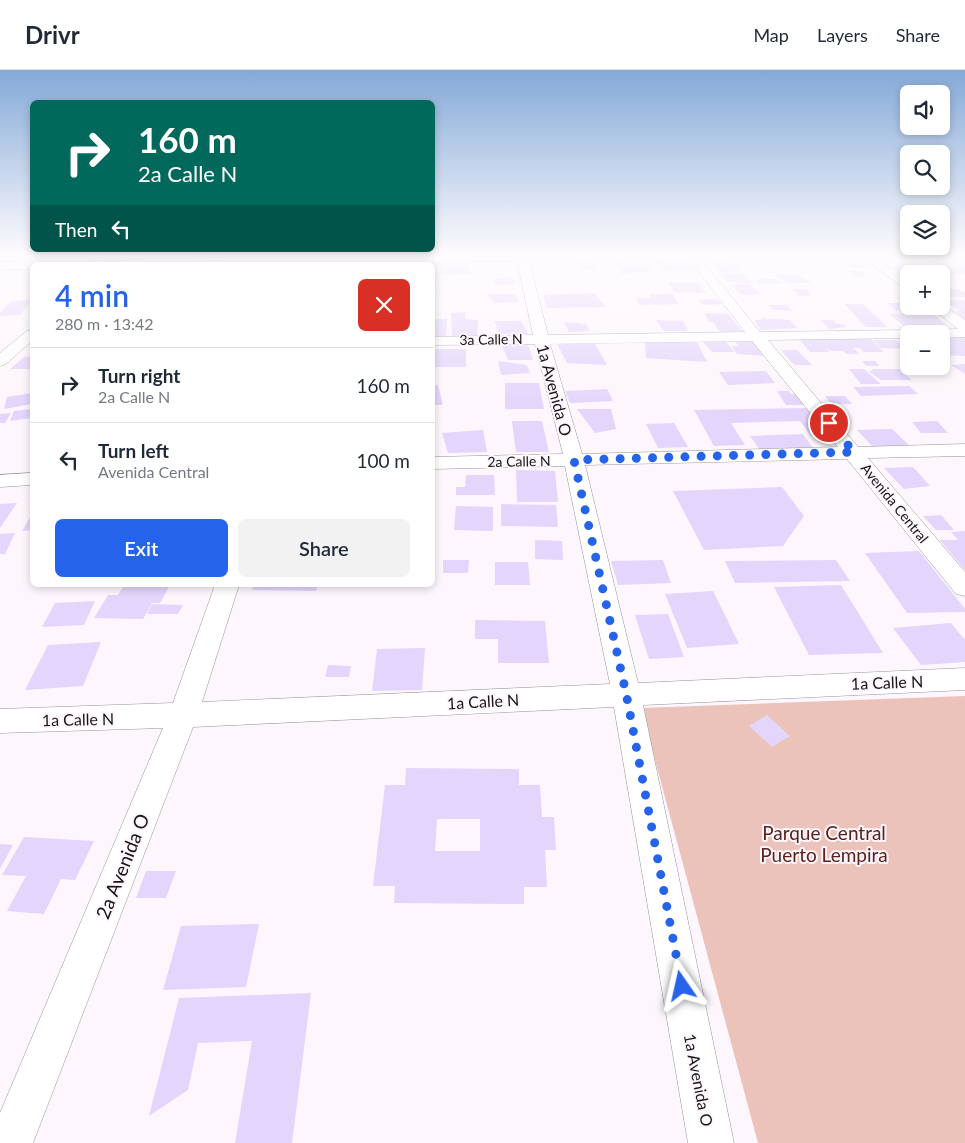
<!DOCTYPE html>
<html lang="en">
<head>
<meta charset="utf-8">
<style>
	body { margin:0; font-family:Lato,sans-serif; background:#f2f2f3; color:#1f2937; height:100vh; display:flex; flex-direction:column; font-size:19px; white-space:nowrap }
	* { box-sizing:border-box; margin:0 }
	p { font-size:16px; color:#747a83 }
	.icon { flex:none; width:28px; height:28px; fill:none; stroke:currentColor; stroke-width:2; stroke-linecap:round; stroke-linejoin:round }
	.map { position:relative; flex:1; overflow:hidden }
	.drawer { position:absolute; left:30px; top:192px; width:405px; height:325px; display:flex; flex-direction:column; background:#fff; border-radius:8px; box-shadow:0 2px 8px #0003 }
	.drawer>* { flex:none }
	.guide { position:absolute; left:30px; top:30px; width:405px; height:152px; border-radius:8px; box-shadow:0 2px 8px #0003; background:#00695c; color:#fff; overflow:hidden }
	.fabs { position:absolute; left:900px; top:15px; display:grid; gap:10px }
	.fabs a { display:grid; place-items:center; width:50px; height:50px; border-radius:8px; background:#fff; box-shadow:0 2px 8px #0003; font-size:25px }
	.pin { position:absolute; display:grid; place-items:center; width:42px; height:42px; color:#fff; margin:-21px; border:2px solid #fff; border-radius:50%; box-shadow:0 1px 5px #0007 }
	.me { position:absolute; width:55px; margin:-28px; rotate:349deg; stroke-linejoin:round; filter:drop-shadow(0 0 4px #0008) }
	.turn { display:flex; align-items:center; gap:18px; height:105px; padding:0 25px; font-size:22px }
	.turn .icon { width:65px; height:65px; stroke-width:2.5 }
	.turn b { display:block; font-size:35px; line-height:42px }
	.then { display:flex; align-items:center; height:48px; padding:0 25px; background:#0003; gap:10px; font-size:19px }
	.round { display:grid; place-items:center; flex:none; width:52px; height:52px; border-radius:8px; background:#f2f2f3 }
	.headline { display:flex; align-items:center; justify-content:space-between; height:85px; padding:0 25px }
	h1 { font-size:30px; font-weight:600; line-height:38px; color:#2563eb }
	.cta { display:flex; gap:10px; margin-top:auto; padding:10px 25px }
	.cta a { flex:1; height:58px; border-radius:8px; background:#2563eb; color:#fff; font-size:20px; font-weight:600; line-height:58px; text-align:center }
	.cta a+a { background:#f2f2f3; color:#1f2937 }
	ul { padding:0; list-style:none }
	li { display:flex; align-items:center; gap:15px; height:75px; padding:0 25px; border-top:1px solid #e0e1e3 }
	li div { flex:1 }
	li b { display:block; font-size:19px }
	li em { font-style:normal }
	header { display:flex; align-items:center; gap:30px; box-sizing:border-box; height:70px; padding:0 25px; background:#fff; border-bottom:1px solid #e0e1e3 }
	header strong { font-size:24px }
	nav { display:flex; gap:28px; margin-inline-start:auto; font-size:18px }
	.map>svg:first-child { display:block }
	.green { fill:#ecc3ba }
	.building { fill:#e3d5fb; fill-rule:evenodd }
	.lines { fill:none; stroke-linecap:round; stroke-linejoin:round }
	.minor-casing { stroke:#989297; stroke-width:1 }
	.minor { fill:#fff; fill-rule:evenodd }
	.route { stroke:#2563eb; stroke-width:9; stroke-dasharray:0 16.2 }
	.labels { text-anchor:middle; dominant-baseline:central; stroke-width:4; stroke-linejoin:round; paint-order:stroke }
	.far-street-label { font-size:14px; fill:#181517; stroke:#fdf6fc }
	.street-label { font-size:16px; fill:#181517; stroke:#fdf6fc }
	.near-park-label { font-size:19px; fill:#5a221a; stroke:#fdf6fc }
	.near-street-label { font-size:19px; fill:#181517; stroke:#fdf6fc }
</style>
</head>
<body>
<header>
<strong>Drivr</strong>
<nav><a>Map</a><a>Layers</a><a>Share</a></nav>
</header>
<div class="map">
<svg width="965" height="1073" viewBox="0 0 965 1073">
	<rect width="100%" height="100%" fill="#fdf6fc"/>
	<!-- green -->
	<path class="green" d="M965,626V1073H758L641,638Z"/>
	<!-- building -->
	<g class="building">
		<path d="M153,185L152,189L123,192L124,187Z"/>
		<path d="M823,187H836L845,193L830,192Z"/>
		<path d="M649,189L684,191L696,200L661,201L653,191Z"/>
		<path d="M947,189L965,196V204L946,205L932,196H938L930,190Z"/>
		<path d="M593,190L597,199L581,200L577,191Z"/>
		<path d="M613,190H622L626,195L649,194L653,201L621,204Z"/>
		<path d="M730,190L739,201L721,202L708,191Z"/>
		<path d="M438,192H468L470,204L441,205Z"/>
		<path d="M847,193H864L871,198H853Z"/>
		<path d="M889,197H904L912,202L937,201L941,204L904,206Z"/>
		<path d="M848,201H860L867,207H857Z"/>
		<path d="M742,203L753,213L728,212L720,204Z"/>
		<path d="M773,205H799L812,213H789Z"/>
		<path d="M512,208L516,214L497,215L492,209Z"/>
		<path d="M756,209H777L781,214H759Z"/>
		<path d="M669,213H699L705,223L674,222Z"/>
		<path d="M749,214L760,224L742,225L731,215Z"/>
		<path d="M793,219H806L812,226H799Z"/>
		<path d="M941,219H959L965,223V227L941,228Z"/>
		<path d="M594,223L606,237L547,238L543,225Z"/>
		<path d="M487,224H515L519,232L494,233Z"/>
		<path d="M649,224H672L679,234L640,235L636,228H651Z"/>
		<path d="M717,229L722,234L703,235L698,230Z"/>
		<path d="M32,230L20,245L0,246V243L12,231Z"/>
		<path d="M941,230H962L965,232V251L955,245H960L955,241H960Z"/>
		<path d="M887,233H909V236H923L928,240L897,241Z"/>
		<path d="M844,234H863L887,257H866Z"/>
		<path d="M769,235H788L792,241L773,240Z"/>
		<path d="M465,242V249L478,250L477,266H452L451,243Z"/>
		<path d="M705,243L728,244L742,261L720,262L713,252H708Z"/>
		<path d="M931,243L948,256L905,257L889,244Z"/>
		<path d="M760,248L790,250L797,258L761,260L754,250H762Z"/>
		<path d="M432,249H447L446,266H432Z"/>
		<path d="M656,250L683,251L688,261H664Z"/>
		<path d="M821,250H833L837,254H844L846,257L829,259Z"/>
		<path d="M494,251H521L528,264H500Z"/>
		<path d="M564,252L586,254L590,261L569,262Z"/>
		<path d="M960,265L965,269V286L941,285V266Z"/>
		<path d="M849,267H869L884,282H863L860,278H854L859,284H846L843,281H830L826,277L829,282H810L799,269H851Z"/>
		<path d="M645,270L697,272L707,292L646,288Z"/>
		<path d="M873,270H896L905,279L881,278Z"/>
		<path d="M726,271L734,282H712L703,272Z"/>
		<path d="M735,271H753L764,286L737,284L731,276H739Z"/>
		<path d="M557,274H595L607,295L567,293Z"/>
		<path d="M528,275L533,290H508L502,276Z"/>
		<rect x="432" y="279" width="34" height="18"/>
		<path d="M781,280H797L812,295H794Z"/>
		<path d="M24,287H32V299H10Z"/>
		<path d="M498,291L527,295L530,303L501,305Z"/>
		<path d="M862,291H875L879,296H866Z"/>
		<path d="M965,294V304L951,295Z"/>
		<path d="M849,299H864L881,314H861Z"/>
		<path d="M871,299H900L911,310H881L868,301H873Z"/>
		<path d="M766,301L775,313L728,315L719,302Z"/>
		<path d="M505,313H539L544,339H505Z"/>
		<path d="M432,315H438L443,335H432Z"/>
		<path d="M909,316L918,324L861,326L853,317Z"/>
		<path d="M607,319L613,331L570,333L565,321Z"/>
		<path d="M777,321H789L791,324H796L804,335H786Z"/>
		<path d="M32,323V334L4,339L7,327Z"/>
		<path d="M825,326H845L852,334H831Z"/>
		<path d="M808,338L830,365L811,366L800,351L731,353L745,375L714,376L694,340Z"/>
		<path d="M32,339V348L10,351L14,341Z"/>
		<path d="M577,339H611L616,359L595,363Z"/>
		<path d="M11,343L5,353H0V344Z"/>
		<path d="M512,351H542L549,382H516Z"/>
		<path d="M937,351L948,363H921L912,352Z"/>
		<path d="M674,353L688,377L658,378L646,354Z"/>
		<path d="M892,359L909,375L873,377L857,360Z"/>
		<path d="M483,360L487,382L448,383L442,363Z"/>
		<path d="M803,364L814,379L760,380L750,366Z"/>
		<path d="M913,397L930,416L904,419L884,398Z"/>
		<path d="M516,400L555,401L558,432H517Z"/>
		<path d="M466,405H494L495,425H456V417H465Z"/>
		<path d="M782,417L804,446L783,476L704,480L673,421Z"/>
		<path d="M17,433L0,458V434Z"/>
		<path d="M501,434L556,435L558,457L501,456Z"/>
		<path d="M456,436L493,437V461L454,460Z"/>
		<path d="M32,444V460L22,461Z"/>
		<path d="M941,445L954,460H936L923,446Z"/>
		<path d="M965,461V500L940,470H958L951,462Z"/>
		<path d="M15,463L5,484H0V464Z"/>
		<path d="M535,470L562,471L563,490L535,489Z"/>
		<path d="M919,481L965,539V542L907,543L865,483Z"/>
		<path d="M443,490H469L468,503H443Z"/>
		<path d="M663,490L671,513L618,515L611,491Z"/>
		<path d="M836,490L850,511L735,513L725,491Z"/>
		<path d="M495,492H528L530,515H495Z"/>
		<path d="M124,515H170L160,533H152L143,549L94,548L108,525H118Z"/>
		<path d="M254,515H318L316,521L252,520Z"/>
		<path d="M841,515L883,583L809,585L774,517Z"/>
		<path d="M713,521L739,574L687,578L665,524Z"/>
		<path d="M95,531L84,555L42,557L55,533Z"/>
		<path d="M152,534L183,535L178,544H147Z"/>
		<path d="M668,544L684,587L649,589L635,545Z"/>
		<path d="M475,550L545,551L549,593H498V569H475Z"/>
		<path d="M951,553L965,570V592L921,595L893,558Z"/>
		<path d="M101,572L83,616L25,620L48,575Z"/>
		<path d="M425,578L422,620L372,621L377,579Z"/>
		<path d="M328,595L351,596L349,607H325Z"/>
		<path d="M767,645L790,666L772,677L749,656Z"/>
		<path d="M406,698L519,699V715H540L542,747H554L556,780H545L547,817H524V834L394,833L395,816H373L385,715H405ZM437,749H480V781H435Z"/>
		<path d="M24,767L94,771L75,810L61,809L44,844L7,841L26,806L2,805Z"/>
		<path d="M0,774L13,775L0,799Z"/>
		<path d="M146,801H176L166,828H136Z"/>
		<path d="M259,854L246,917L163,920L181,856Z"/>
		<path d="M311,923L292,1073H235L252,971L198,973L188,1020L149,1046L179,928Z"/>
	</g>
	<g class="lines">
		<!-- minor casing -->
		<g class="minor-casing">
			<g id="minor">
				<path d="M327,185H787L782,188L701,189L760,262L909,260L916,264H909V268L768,270L858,377L965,374V386L868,388L965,502V526L956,524L847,389L585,395L638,613L965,598V620L643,635L734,1073H688L614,637L193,657L33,1073H0V1043L163,658L0,663V639L173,633L215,515H239L202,632L610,614L565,396L432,399V387L563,384L535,274L432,275V267L533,265L517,191L85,195L91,191ZM689,189L745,262L548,265L529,191ZM752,271L838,377L582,384L550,274Z"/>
				<path d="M858,185H870L909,211V221Z"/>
				<path d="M32,191L38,195H32V199L0,200V192Z"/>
				<path d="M941,233L965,250V267L941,268V264H917L924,260L958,259L929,236H941Z"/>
				<path d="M32,260V271L6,294L0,296V283L27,261Z"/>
				<path d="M32,403V415L0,417V405Z"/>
			</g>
		</g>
		<!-- minor -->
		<use href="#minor" class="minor"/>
	</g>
	<!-- sky -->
	<linearGradient id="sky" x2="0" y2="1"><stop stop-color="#84a9d7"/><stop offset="0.55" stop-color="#fefbfe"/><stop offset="1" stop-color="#fefbfe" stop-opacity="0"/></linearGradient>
	<rect width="965" height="335" fill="url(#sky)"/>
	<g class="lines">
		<!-- route -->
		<path class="route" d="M682,916L626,623L574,390L854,382L829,353"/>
	</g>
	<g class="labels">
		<!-- far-street labels -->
		<g class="far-street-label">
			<text transform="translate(491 269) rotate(-1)">3a Calle N</text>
			<text transform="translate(519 391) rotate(-1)">2a Calle N</text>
			<text transform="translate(895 433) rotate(51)">Avenida Central</text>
		</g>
		<!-- street labels -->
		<g class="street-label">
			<text transform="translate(555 320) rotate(75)">1a Avenida O</text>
			<text transform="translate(887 612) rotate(-2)">1a Calle N</text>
			<text transform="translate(483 631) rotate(-3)">1a Calle N</text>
			<text transform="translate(78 649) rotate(-1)">1a Calle N</text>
			<text transform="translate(699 1010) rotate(79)">1a Avenida O</text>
		</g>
		<!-- near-park labels -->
		<g class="near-park-label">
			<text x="824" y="762">Parque Central<tspan x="824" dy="22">Puerto Lempira</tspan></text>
		</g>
		<!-- near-street labels -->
		<g class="near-street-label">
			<text transform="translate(122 796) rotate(-68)">2a Avenida O</text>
		</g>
	</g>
</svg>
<div class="fabs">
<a><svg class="icon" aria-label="sound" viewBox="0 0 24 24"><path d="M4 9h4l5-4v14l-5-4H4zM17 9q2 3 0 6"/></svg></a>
<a><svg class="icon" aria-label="search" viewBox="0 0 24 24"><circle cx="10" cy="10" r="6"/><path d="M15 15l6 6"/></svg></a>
<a><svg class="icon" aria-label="layers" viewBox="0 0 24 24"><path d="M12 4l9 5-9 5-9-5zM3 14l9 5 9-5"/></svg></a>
<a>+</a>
<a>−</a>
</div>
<div class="pin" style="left:829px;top:353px;background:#d93025"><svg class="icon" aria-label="arrive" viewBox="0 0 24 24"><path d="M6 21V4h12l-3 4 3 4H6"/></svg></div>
<svg class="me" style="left:682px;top:916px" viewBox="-20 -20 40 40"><path d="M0-17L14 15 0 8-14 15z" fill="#2563eb" stroke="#fff" stroke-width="4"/></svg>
<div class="guide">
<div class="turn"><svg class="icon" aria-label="right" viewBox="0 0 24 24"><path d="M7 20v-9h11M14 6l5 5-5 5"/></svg><div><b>160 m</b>2a Calle N</div></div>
<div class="then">Then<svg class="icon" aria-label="left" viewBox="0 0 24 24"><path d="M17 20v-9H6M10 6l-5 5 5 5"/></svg></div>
</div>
<section class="drawer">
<div class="headline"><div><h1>4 min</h1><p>280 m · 13:42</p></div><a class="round" style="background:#d93025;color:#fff"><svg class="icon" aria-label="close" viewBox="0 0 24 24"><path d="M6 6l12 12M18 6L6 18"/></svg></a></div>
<ul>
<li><svg class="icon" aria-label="right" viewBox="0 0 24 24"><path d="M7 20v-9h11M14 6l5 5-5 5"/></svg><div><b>Turn right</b><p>2a Calle N</p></div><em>160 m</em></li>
<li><svg class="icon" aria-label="left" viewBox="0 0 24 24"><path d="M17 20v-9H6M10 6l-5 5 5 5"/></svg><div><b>Turn left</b><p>Avenida Central</p></div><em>100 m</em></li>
</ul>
<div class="cta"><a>Exit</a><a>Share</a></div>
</section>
</div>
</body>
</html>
